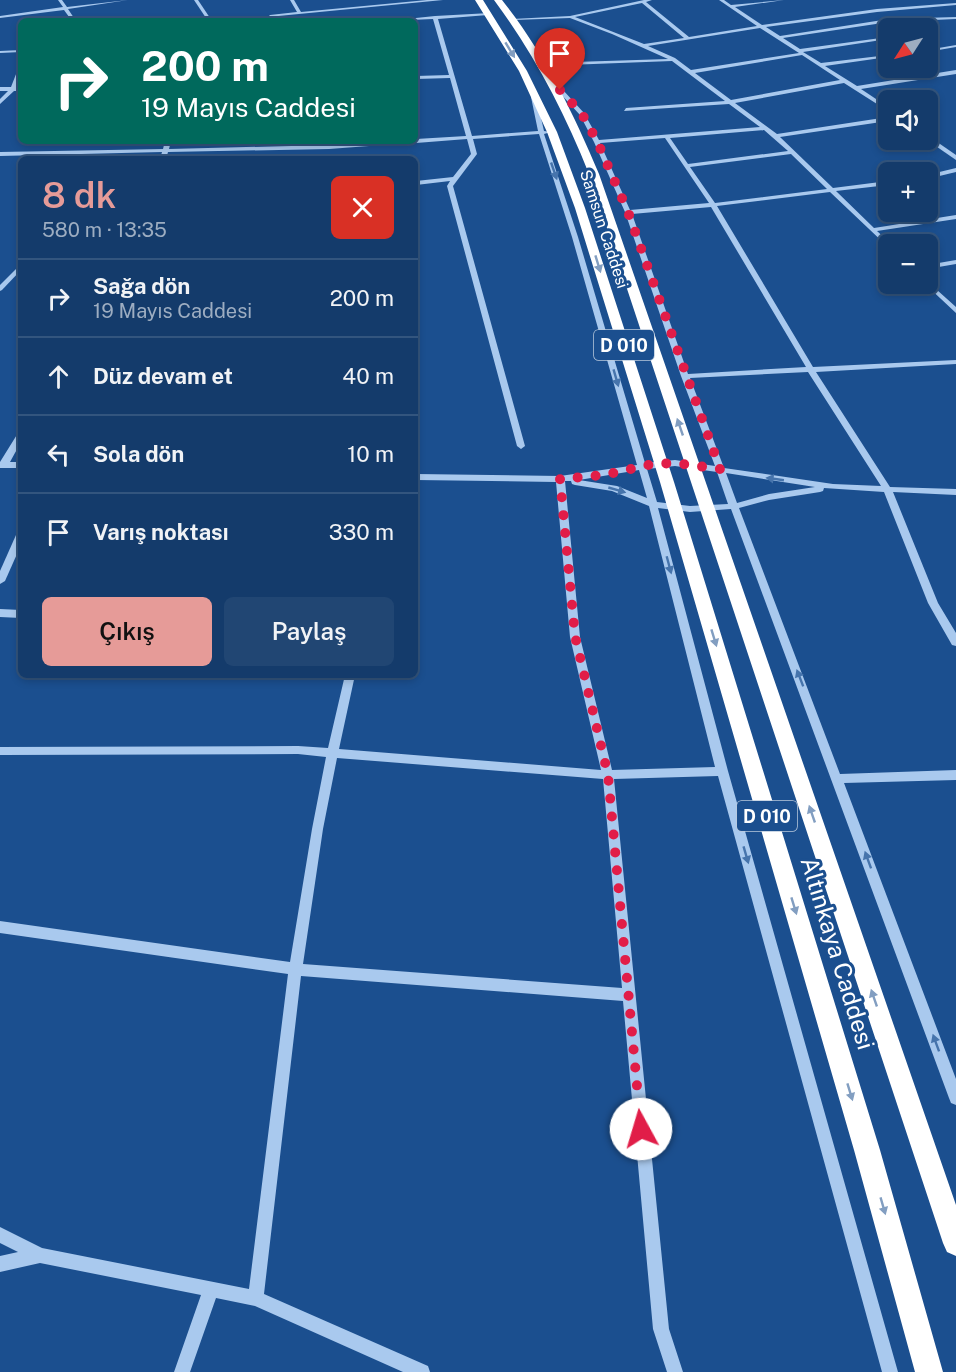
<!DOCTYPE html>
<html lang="tr">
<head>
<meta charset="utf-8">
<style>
	body { margin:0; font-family:"Public Sans",sans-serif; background:#214673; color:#f1f3f6; height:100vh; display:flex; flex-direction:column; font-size:22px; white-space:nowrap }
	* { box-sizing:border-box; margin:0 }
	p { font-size:20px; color:#9dadc1 }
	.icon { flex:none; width:33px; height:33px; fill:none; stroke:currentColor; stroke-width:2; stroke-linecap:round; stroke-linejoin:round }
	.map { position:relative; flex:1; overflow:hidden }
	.drawer { position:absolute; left:18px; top:156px; width:400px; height:522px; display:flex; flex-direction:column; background:#143b6b; border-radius:9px; box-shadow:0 3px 9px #0003,0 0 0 2px #33557e }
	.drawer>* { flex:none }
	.top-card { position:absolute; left:18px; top:18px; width:400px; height:126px; border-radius:9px; box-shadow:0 3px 9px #0003,0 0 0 2px #33557e; background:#00695c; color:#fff; overflow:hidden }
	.needle { width:39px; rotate:234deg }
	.buttons { position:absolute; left:878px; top:18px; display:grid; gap:12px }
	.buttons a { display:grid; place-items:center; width:60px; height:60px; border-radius:9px; background:#143b6b; box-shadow:0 3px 9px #0003,0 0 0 2px #33557e; font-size:30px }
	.pin { position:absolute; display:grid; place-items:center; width:51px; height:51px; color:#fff; margin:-62px -26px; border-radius:50% 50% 50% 0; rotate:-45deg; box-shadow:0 0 6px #0007 }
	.pin .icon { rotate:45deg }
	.me { position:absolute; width:66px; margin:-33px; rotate:354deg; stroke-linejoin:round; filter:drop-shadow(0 0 4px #0008) }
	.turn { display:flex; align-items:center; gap:21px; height:126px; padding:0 24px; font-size:27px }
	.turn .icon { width:78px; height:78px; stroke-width:2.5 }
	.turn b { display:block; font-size:42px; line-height:51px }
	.round { display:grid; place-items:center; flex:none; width:63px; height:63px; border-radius:9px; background:#214673 }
	.summary { display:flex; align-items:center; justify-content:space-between; height:102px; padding:0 24px }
	h1 { font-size:36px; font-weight:600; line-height:45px; color:#e69b98 }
	.action { display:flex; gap:12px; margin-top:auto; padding:12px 24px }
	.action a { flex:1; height:69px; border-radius:9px; background:#e69b98; color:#111; font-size:24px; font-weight:600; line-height:69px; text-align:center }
	.action a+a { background:#214673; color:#f1f3f6 }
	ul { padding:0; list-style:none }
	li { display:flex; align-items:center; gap:18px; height:78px; padding:0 24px; border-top:2px solid #33557e }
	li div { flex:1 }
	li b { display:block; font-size:22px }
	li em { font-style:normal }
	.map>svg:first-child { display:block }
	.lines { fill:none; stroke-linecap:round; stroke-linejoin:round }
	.minor { fill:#a9c9ee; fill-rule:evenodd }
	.highway { fill:#fff; fill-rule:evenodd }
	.oneway { fill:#829ec1 }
	.oneway2 { fill:#4674ac }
	.route { stroke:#e11d48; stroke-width:10; stroke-dasharray:0 18 }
	.labels { text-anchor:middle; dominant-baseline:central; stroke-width:6; stroke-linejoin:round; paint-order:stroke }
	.far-street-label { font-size:16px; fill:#fff; stroke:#1b4f8f }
	.shield { fill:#1b4f8f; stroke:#bbcadd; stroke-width:1.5 }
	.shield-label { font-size:18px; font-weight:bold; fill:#fff }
	.near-street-label { font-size:24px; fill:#fff; stroke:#1b4f8f }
</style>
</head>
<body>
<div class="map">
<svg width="956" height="1372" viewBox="0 0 956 1372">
	<rect width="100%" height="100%" fill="#1b4f8f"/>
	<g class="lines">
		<!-- minor -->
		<g class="minor">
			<path d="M58,0H62L67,7L128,0L68,9L76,21H72L64,10L0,18V16L63,7Z"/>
			<path d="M194,0H198L212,21H208Z"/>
			<path d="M290,0H294L301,12L427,0H443L268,17L270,15L297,12Z"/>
			<path d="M644,0H652L646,2L689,37L757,26L719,0H724L731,5L784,0L735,7L762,25L877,9L956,3V5L877,12L766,27L780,36L889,19L956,17V19L889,22L783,38L800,49L888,37V39L803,52L821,63L888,55V57L825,66L857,86L956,70V74L861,89L888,107V111L844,83L735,103L777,134L888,117V121L780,137L833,188L888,181V185L836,191L874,228L956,215V219L877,231L891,244H888V247L830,192L717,206L813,367L956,360V364L816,372L890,487L956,489V495L893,492L938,603L956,633V646L952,645L928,603L884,492L824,488L823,491L820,492L769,500L739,508L840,774L956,770V780L844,783L956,1079V1105L951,1103L949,1098L731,509L690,512L658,508L728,771L898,1372H882L718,776L614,779L669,1329L683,1372H667L653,1329L623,1001L301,976L264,1294L428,1366L430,1372H403L255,1306L216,1298L190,1372H174L201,1295L40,1263L0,1272V1256L18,1252L0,1243V1227L42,1248L249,1289L288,974L0,933V921L290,962L312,829L326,757L298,754L0,755V747L298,746L328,748L345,675H355L339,749L601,770L570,637L556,482L416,480V474L560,476L637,465L572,237L539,134L473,139L477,154L453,186L525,446L521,449L517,446L447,186L450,181L416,185V181L453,177L471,154L467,139L416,143L413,141L416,139L466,136L450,78L416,79V76L449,75L433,19L387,21L435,16L490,13L488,15L438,19L472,136L538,131L531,97L536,96L544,131L551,132L544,134L578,237L645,463L675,460L715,466L681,376L625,212L594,142L580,115L547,79L552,78L584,113L599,140L760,127L729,104L624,111L626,108L725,101L672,61L541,66L543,63L668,59L612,34L570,18L514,20L512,19L570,16ZM642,3L684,38L644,44L575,17ZM760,28L799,53L691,70L675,58L648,46ZM802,55L840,80L731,100L695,73ZM764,130L788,151L688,164L670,138ZM665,138L709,203L630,210L600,143ZM791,154L827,189L715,203L690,167ZM711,207L806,367L688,374L632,214ZM808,372L881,486L833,484L724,468L690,378ZM675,466L717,472L728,504L690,506L657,502L647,469ZM639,470L647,498L617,486L579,480ZM726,473L815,487L769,494L737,503ZM565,481H571L572,484L575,485L612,491L649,506L715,767L612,770L580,637ZM337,758L603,779L622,988L303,964L323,829Z"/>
			<path d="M956,45V47L927,52V50Z"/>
			<path d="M21,50V52L0,53V51Z"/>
			<path d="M21,67V75L16,87H21V91H14L0,104V99L8,91H0V87H11L18,69Z"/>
			<path d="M927,135L956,155V160L927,140Z"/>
			<path d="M165,141H171L169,149L329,145L386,141H412L409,143L329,149L168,152L166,159H160L162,152L0,156V152L163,149Z"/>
			<path d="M956,168V172L927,179V175Z"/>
			<path d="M21,181V187L16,188V186Z"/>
			<path d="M956,260V264L927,269V265Z"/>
			<path d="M21,264V270L2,290L0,291V285Z"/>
			<path d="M927,281L956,307V313L925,284H927Z"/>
			<path d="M21,432V442L10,462H21V468H0V462L18,433Z"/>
			<path d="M21,532V545L5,581L0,584V571L16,535Z"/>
			<path d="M0,609L21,610V618L0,617Z"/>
		</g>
		<!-- highway -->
		<g class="highway">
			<path d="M475,0H483L527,71L557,132L585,208L674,482L880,1150L943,1372H915L854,1150L660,482L575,208L547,132L519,71Z"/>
			<path d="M494,0H502C544,53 573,112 599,174L956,1205V1256L947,1252L943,1243L589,174C564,111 534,54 494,0Z"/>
		</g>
	</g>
	<!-- one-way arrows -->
	<defs><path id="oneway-solid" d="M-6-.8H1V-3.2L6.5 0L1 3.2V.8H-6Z" transform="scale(1.5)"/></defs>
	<g class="oneway">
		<use href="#oneway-solid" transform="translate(510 50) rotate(59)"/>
		<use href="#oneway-solid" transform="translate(598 264) rotate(73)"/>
		<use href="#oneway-solid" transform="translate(680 427) rotate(-109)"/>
		<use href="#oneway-solid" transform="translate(714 638) rotate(73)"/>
		<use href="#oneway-solid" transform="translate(812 814) rotate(-109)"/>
		<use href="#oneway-solid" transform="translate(794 906) rotate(73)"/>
		<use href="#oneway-solid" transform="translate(874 998) rotate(-109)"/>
		<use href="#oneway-solid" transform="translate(850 1092) rotate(73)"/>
		<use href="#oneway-solid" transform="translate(883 1206) rotate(74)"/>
	</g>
	<g class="oneway2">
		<use href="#oneway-solid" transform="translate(554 171) rotate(71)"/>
		<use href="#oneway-solid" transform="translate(616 378) rotate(74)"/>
		<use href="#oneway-solid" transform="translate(775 479) rotate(-172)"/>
		<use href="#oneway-solid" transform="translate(617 490) rotate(16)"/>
		<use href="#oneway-solid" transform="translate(669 565) rotate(75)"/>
		<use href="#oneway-solid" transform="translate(800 678) rotate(-111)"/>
		<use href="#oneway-solid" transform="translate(746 855) rotate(74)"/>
		<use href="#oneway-solid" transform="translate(868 860) rotate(-110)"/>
		<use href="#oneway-solid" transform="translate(936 1043) rotate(-110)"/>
	</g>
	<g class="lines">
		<!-- route -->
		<path class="route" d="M560,90L582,114L597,141L628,212L720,469L675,463L653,464L604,475L560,479L575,636L608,775L641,1129"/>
	</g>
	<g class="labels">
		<!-- far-street labels -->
		<g class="far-street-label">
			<text transform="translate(604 229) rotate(72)">Samsun Caddesi</text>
		</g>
		<!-- shield labels -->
		<g class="shield">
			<rect x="594" y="330" width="60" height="30" rx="4.5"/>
			<rect x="737" y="801" width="60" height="30" rx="4.5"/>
		</g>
		<g class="shield-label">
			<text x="624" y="345">D 010</text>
			<text x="767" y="816">D 010</text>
		</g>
		<!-- near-street labels -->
		<g class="near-street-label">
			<text transform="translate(838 953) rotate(73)">Altınkaya Caddesi</text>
		</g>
	</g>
</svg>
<div class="buttons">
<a><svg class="needle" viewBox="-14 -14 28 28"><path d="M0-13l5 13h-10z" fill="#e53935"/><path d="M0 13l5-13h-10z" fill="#9dadc1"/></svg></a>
<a><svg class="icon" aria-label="sound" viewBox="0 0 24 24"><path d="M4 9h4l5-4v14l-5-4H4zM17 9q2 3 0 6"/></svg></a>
<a>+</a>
<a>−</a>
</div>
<div class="pin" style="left:560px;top:90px;background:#d93025"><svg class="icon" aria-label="arrive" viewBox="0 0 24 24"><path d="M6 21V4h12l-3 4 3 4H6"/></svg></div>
<svg class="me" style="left:641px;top:1129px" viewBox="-20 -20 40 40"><circle r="19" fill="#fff"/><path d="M0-13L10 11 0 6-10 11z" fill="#e11d48"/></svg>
<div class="top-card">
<div class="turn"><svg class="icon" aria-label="right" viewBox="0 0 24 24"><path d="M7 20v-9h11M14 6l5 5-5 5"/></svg><div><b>200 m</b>19 Mayıs Caddesi</div></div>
</div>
<section class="drawer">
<div class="summary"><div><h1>8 dk</h1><p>580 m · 13:35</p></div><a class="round" style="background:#d93025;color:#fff"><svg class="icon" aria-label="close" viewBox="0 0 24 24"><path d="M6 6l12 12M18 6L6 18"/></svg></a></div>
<ul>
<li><svg class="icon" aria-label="right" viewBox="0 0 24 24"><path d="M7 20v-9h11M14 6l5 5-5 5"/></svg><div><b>Sağa dön</b><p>19 Mayıs Caddesi</p></div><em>200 m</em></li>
<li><svg class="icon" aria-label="ahead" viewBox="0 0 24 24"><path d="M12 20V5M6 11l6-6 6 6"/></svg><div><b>Düz devam et</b></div><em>40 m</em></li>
<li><svg class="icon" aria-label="left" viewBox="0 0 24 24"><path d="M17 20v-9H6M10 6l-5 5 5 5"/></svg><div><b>Sola dön</b></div><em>10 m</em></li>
<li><svg class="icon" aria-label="arrive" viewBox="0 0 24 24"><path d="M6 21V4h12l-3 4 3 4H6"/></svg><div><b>Varış noktası</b></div><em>330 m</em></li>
</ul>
<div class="action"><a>Çıkış</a><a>Paylaş</a></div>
</section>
</div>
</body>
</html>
